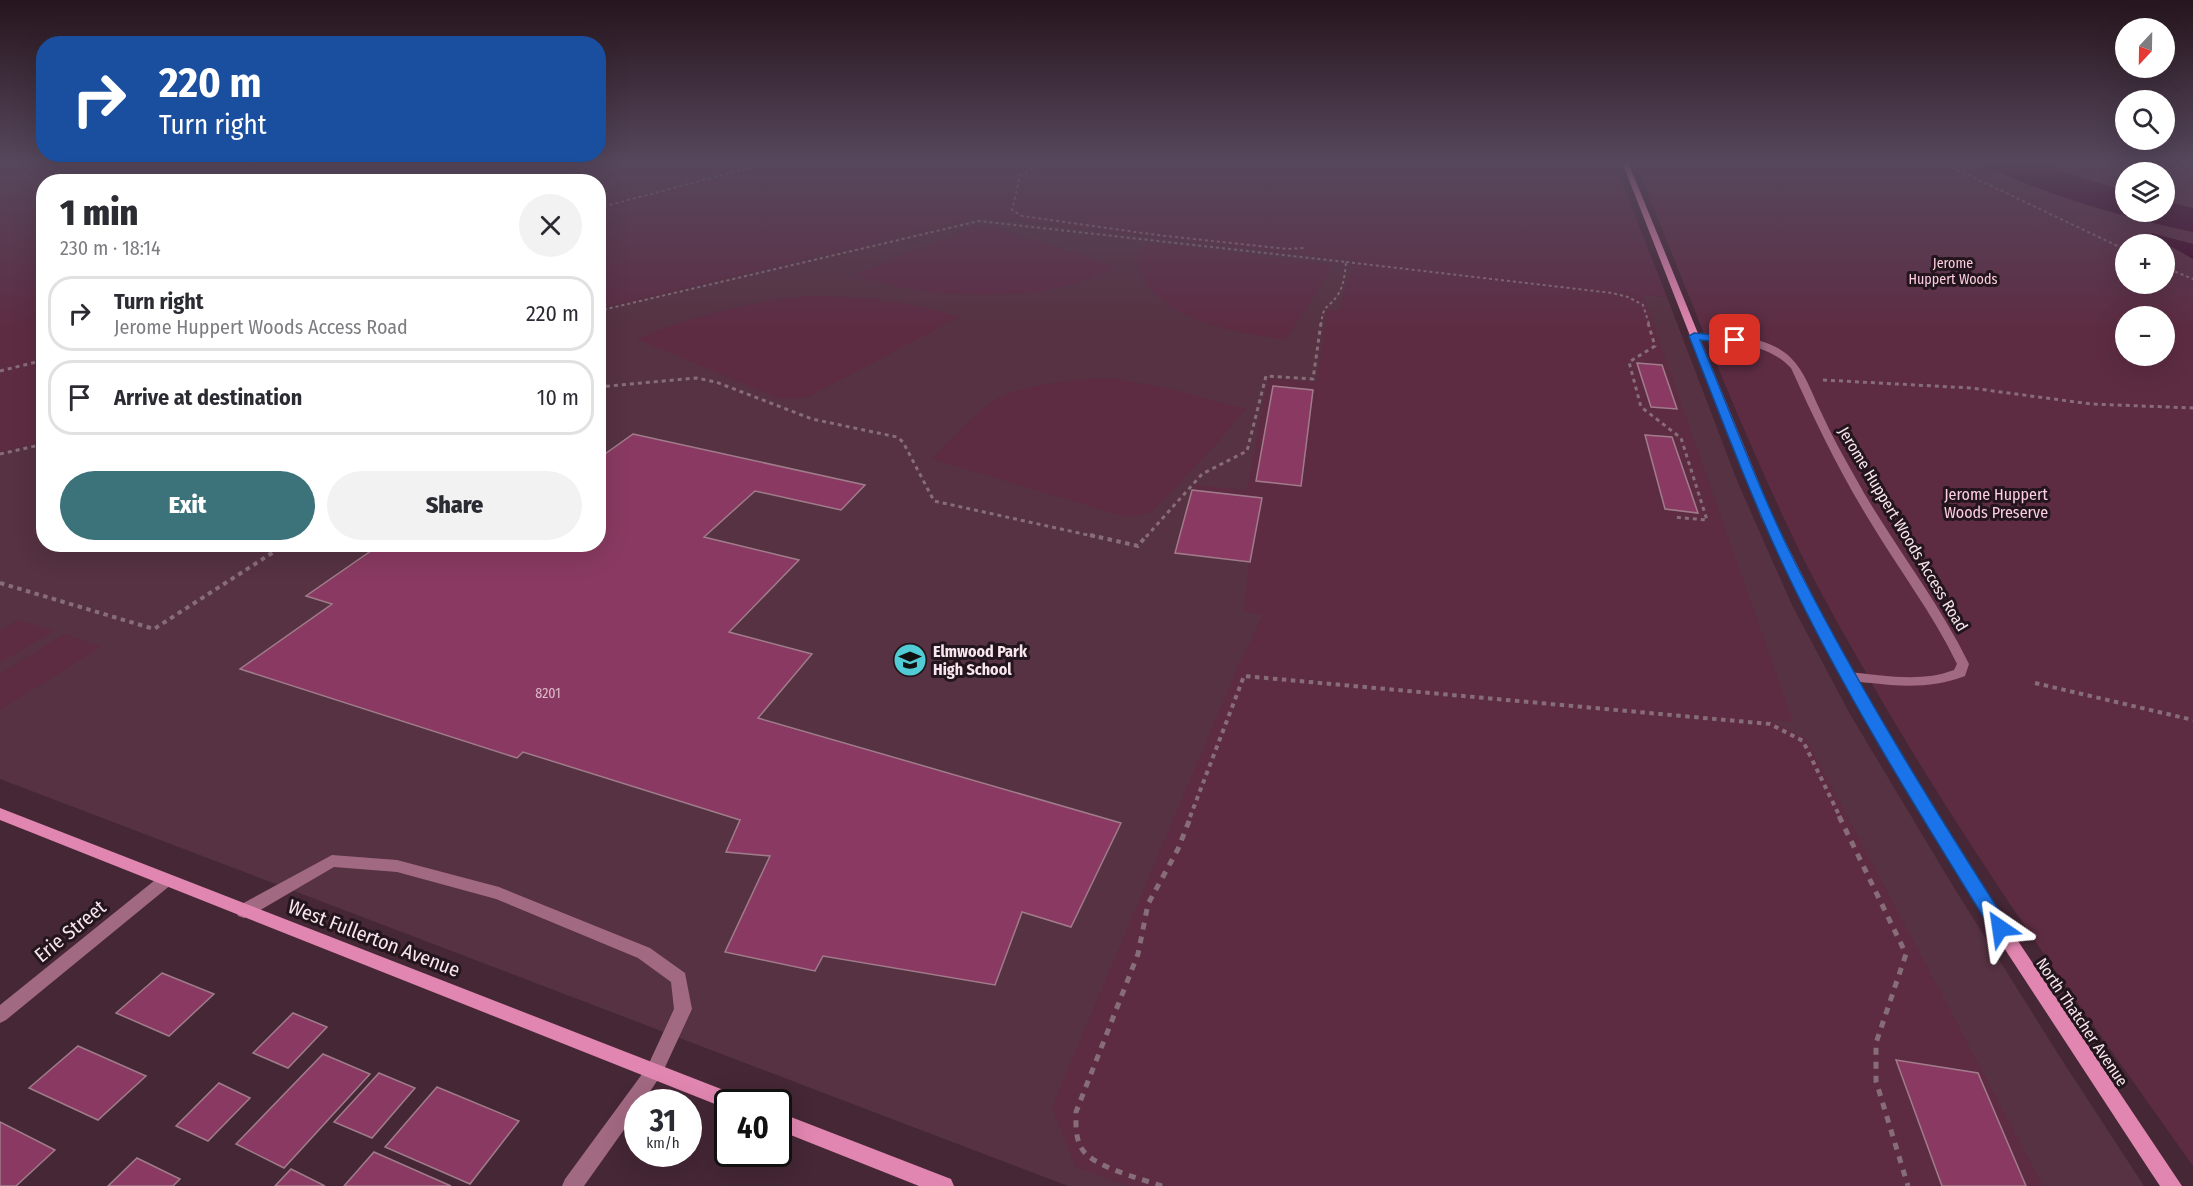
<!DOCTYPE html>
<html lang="en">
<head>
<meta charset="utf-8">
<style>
	body { margin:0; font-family:"Fira Sans Condensed",sans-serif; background:#f2f2f3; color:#2b2b33; height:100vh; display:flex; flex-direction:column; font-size:22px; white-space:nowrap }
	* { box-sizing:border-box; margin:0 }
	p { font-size:20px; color:#7c7c81 }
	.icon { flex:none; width:33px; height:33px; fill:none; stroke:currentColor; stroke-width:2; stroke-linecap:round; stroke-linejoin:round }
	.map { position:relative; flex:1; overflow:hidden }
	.side { position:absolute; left:36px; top:174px; width:570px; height:378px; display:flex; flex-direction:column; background:#fff; border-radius:24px; box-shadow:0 6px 24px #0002 }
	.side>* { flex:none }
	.hud { position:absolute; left:36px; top:36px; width:570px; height:126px; border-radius:24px; box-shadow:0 6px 24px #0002; background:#1a4fa0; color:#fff; overflow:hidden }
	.needle { width:39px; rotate:202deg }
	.controls { position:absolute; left:2115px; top:18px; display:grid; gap:12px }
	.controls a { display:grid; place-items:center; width:60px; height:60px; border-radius:50%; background:#fff; box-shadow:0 6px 24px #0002; font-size:30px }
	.speed { position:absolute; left:624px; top:1089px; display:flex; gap:12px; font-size:30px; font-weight:700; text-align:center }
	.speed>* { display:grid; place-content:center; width:78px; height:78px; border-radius:50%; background:#fff; box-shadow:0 6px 24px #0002; line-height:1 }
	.speed small { font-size:15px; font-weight:400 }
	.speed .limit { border:3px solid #111; border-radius:9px; background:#fff; color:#111 }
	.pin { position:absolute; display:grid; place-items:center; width:51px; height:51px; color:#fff; margin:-26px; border-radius:12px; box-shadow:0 3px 9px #0006 }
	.me { position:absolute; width:66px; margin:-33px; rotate:328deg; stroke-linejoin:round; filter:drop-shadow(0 0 4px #0008) }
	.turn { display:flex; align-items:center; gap:21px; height:126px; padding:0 24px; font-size:27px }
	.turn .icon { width:78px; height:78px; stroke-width:2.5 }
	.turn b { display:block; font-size:42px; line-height:51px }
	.round { display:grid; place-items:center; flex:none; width:63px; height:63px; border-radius:32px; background:#f2f2f3 }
	.head { display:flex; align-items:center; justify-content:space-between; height:102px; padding:0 24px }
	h1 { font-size:36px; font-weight:800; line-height:45px }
	.primary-button { display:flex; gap:12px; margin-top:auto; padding:12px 24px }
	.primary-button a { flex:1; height:69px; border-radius:36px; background:#3c737b; color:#fff; font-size:24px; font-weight:800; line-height:69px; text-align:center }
	.primary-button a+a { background:#f2f2f3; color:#2b2b33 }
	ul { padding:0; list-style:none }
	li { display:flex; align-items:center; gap:18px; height:75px; margin:0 12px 9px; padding:0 12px; border:3px solid #e1e1e2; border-radius:24px }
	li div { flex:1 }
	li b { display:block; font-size:22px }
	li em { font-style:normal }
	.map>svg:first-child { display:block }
	.built { fill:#563242 }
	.green { fill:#5d2c43; fill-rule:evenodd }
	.water { fill:#400527 }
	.building { fill:#8a3a62; stroke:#a07c8b; stroke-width:1.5 }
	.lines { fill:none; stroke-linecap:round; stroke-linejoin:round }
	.path-far3 { stroke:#876d78; stroke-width:2; stroke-dasharray:3 3; stroke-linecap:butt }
	.path-far2 { stroke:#876d78; stroke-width:3; stroke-dasharray:4 4; stroke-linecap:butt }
	.path-far1 { stroke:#876d78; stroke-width:4; stroke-dasharray:4.5 4.5; stroke-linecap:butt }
	.path { stroke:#876d78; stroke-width:5; stroke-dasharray:7 7; stroke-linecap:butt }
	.lane { fill:#a26982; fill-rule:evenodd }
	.street { fill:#a26982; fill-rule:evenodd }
	.secondary { fill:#e186b0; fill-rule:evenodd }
	.route { fill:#1a73e8; stroke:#114b97; stroke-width:1.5 }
	.labels { text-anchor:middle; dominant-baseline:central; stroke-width:6; stroke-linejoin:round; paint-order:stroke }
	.far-park-label { font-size:14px; fill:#fdcde1; stroke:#22151b }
	.number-label { font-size:14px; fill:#ddbaca }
	.park-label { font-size:16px; fill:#fdcde1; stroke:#22151b }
	.street-label { font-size:16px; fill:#f9e5ed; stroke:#22151b }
	.poi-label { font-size:16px; font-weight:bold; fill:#f9e5ed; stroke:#22151b; text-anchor:start }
	.near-street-label { font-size:20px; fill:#f9e5ed; stroke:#22151b }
</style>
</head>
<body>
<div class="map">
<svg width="2193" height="1186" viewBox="0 0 2193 1186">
	<rect width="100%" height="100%" fill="#452735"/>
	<!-- built -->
	<path class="built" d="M981,217L1667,297L1738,483L1792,605L1850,714L1953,886L2060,1057L2144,1186H1068L0,779V452L43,442L44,544H598L599,309Z"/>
	<!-- green -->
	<g class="green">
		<path d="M0,162H1614L1667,297L1643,295L1793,722L1770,720L1806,738L2043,1186H1128L1076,1167L1052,1107L1237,669L1263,615L1244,611L1249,562L1175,553L1192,490L1194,485L1247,490L1268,378L1317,382L1327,310H1339L1355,261L981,217L599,309L598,182H44L43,442L0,452Z"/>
		<path d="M1635,162H2193V1166C2082,1010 1971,855 1875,689C1846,637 1815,585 1790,531C1733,411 1685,285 1635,162ZM2126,172H2164V212H2126ZM2126,244H2164V284H2126ZM2126,316H2164V356H2126Z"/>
		<path d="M977,225H992L1116,267C1044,306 930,300 854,275Z"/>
		<path d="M1149,242L1326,264L1333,268L1285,340C1232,331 1156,321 1136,263L1141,251Z"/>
		<path d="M807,296C860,296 908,301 959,317L808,397L780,399L637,339C692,316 747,302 807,296Z"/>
		<path d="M1110,378L1167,388L1246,409L1213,448L1150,513L1126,517L932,459C950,440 968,420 989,404C1015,384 1078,379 1110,378Z"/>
		<path d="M18,620L54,631L0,663V630Z"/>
		<path d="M65,634L101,647L0,710V674Z"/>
	</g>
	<!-- water -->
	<g class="water">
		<path d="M1977,162H2042L2064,172L2125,191L2126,212H2164L2165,201L2193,208V232C2117,216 2048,196 1977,162Z"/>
		<path d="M2152,233L2193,244V259L2149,234Z"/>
	</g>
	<!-- building -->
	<g class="building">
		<path d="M1637,363L1662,365L1677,409L1651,407Z"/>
		<path d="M1273,386L1313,390L1301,486L1256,481Z"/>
		<path d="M633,434L865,485L841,510L755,491L704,537L799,560L729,632L812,654L758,718L1121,823L1071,927L1022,912L995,985L823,956L815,971L725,952L770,856L726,852L740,820L523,752L517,758L240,669L332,604L306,596L381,544H598V459Z"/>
		<path d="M1645,435L1672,437L1698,513L1665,509Z"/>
		<path d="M1192,490L1262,498L1250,562L1175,553Z"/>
		<path d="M162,973L214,994L169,1036L116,1013Z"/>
		<path d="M293,1013L327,1027L288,1068L253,1053Z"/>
		<path d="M78,1046L146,1076L98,1120L29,1088Z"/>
		<path d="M323,1054L370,1074L284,1168L236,1144Z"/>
		<path d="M1896,1060L1978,1073L2026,1186H1942Z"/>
		<path d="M379,1073L415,1088L372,1138L334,1122Z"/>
		<path d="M219,1083L250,1098L208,1141L176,1126Z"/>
		<path d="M437,1087L519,1121L470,1184L385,1147Z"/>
		<path d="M0,1122L55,1150L16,1186H0Z"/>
		<path d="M374,1152L451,1186H344Z"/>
		<path d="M137,1158L180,1179L173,1186H108Z"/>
		<path d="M291,1169L325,1186H275Z"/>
	</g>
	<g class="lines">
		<!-- path-far3 -->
		<g class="path-far3">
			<path d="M1043,162L1020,176L1012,210L1022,216L1157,235L1287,249L1305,248"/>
			<path d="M1941,162L2126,250"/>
			<path d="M598,208L772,162"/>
			<path d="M1346,262L1612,293L1628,297L1643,305L1649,324"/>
			<path d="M2164,267L2193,279"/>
			<path d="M598,311L979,221L1346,262C1345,273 1344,286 1337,296C1327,310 1324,303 1321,324"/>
		</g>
		<!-- path-far2 -->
		<g class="path-far2">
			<path d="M1648,323L1655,346L1629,362L1641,407L1681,438L1707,520L1673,517"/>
			<path d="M0,371L44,360"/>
			<path d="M1823,380L1971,388L2091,404L2193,408"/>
			<path d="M598,387L696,378L716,382L812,419L897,437L903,442L934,501L1097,537"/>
			<path d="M0,454L44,444"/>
			<path d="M1146,537L1202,474L1247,451L1266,376L1313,379L1321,323"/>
		</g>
		<!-- path-far1 -->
		<g class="path-far1">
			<path d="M1090,535L1138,546L1147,535"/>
			<path d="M0,583L154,629L286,544"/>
			<path d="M2035,683L2193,720"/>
			<path d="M1190,817L1244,676L1770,724L1803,741L1840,817"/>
		</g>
		<!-- path -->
		<g class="path">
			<path d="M1839,816L1906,954L1876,1043V1081L1908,1186"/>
			<path d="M1162,1186C1142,1179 1093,1167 1082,1149C1075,1138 1076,1124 1076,1112L1138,954L1148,904L1178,849L1191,816"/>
		</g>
		<!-- lane -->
		<g class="lane">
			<path d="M1694,333C1725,336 1766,334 1790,357C1805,371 1812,394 1821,412C1831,434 1843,456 1855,477C1890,541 1937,598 1969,664L1965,676C1934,688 1904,687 1871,683C1862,682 1852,682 1843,679L1841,676L1843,673L1848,672C1883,675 1920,683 1954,670L1957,664C1933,614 1899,570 1871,523C1840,473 1815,421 1791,368C1763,339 1727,345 1691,338L1690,336Z"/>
			<path d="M332,855L397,860L499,887L650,948L685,973L692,1009L660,1078L654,1080L648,1078L645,1072L674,1009L671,982L638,958L496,899L397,872L334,867L250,916L244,918L238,916L236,911L238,906Z"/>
		</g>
		<!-- street -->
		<g class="street">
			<path d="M166,874L172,876L174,880L172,884L6,1020L0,1023V1005L160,876Z"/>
			<path d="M654,1064L660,1066L663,1072L643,1102H638V1110L584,1186H562L565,1179L648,1066Z"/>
		</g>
		<!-- secondary -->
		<g class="secondary">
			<path d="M1622,162H1628L1773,517L1837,644L1872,706L1943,824L2020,944L2182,1186H2160L2150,1171L2008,954L1932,833L1824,644L1761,517Z"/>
			<path d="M0,808L739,1096L741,1102H728V1109L725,1108L0,820Z"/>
			<path d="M778,1112L951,1179L954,1186H919L778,1130Z"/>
		</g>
	</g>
	<!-- sky -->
	<linearGradient id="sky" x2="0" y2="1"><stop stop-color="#26151d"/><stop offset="0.49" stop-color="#56475c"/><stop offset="1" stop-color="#56475c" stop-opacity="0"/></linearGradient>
	<rect width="2193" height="329" fill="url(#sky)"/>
	<!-- route -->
	<path class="route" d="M1694,333L1735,337L1740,340L1735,343L1700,340C1733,418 1762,499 1801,574C1863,694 1934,809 2007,923L2010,928L2007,934L2000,936L1994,934C1921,816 1846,697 1786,571C1750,495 1720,415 1689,336Z"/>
	<!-- icons -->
	<defs>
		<g id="school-disc" transform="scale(1.725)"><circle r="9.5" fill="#51ccd4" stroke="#22151b"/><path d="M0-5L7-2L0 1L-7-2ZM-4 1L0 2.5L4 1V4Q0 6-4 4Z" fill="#111"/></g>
	</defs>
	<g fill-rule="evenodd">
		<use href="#school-disc" x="910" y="660"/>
	</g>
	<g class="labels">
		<!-- far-park labels -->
		<g class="far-park-label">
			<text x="1953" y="263">Jerome<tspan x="1953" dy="16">Huppert Woods</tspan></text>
		</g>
		<!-- number labels -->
		<g class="number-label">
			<text x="548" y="693">8201</text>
		</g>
		<!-- park labels -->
		<g class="park-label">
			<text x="1996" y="494">Jerome Huppert<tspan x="1996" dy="18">Woods Preserve</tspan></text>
		</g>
		<!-- street labels -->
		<g class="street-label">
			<text transform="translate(1903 529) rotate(59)">Jerome Huppert Woods Access Road</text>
			<text transform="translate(2082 1022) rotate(56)">North Thatcher Avenue</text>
		</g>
		<!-- poi labels -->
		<g class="poi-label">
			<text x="933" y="651">Elmwood Park<tspan x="933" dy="18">High School</tspan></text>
		</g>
		<!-- near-street labels -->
		<g class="near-street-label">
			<text transform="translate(70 931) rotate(-39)">Erie Street</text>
			<text transform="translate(374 938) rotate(21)">West Fullerton Avenue</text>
		</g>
	</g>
</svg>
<div class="controls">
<a><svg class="needle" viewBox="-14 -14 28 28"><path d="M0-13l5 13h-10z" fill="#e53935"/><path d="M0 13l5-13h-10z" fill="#7c7c81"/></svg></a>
<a><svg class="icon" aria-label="search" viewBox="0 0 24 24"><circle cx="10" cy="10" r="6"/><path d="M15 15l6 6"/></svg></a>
<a><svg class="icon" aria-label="layers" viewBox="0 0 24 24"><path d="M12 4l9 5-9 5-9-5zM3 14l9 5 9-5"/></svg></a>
<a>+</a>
<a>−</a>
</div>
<div class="speed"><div>31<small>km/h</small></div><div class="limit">40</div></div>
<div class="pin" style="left:1735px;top:340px;background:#d93025"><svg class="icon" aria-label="arrive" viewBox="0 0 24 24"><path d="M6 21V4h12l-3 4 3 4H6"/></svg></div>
<svg class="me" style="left:2000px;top:928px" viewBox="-20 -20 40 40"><path d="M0-17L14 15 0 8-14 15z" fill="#1a73e8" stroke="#fff" stroke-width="4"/></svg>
<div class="hud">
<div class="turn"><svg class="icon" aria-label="right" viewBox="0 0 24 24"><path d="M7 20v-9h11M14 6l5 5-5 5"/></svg><div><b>220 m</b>Turn right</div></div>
</div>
<section class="side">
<div class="head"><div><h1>1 min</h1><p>230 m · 18:14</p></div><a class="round"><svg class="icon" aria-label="close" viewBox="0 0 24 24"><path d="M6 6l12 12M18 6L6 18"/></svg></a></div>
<ul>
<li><svg class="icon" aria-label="right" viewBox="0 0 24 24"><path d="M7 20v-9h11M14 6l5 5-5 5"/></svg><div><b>Turn right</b><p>Jerome Huppert Woods Access Road</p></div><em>220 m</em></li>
<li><svg class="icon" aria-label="arrive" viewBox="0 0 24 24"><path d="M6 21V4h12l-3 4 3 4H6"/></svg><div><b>Arrive at destination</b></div><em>10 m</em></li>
</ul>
<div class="primary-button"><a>Exit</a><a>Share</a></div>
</section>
</div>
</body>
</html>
